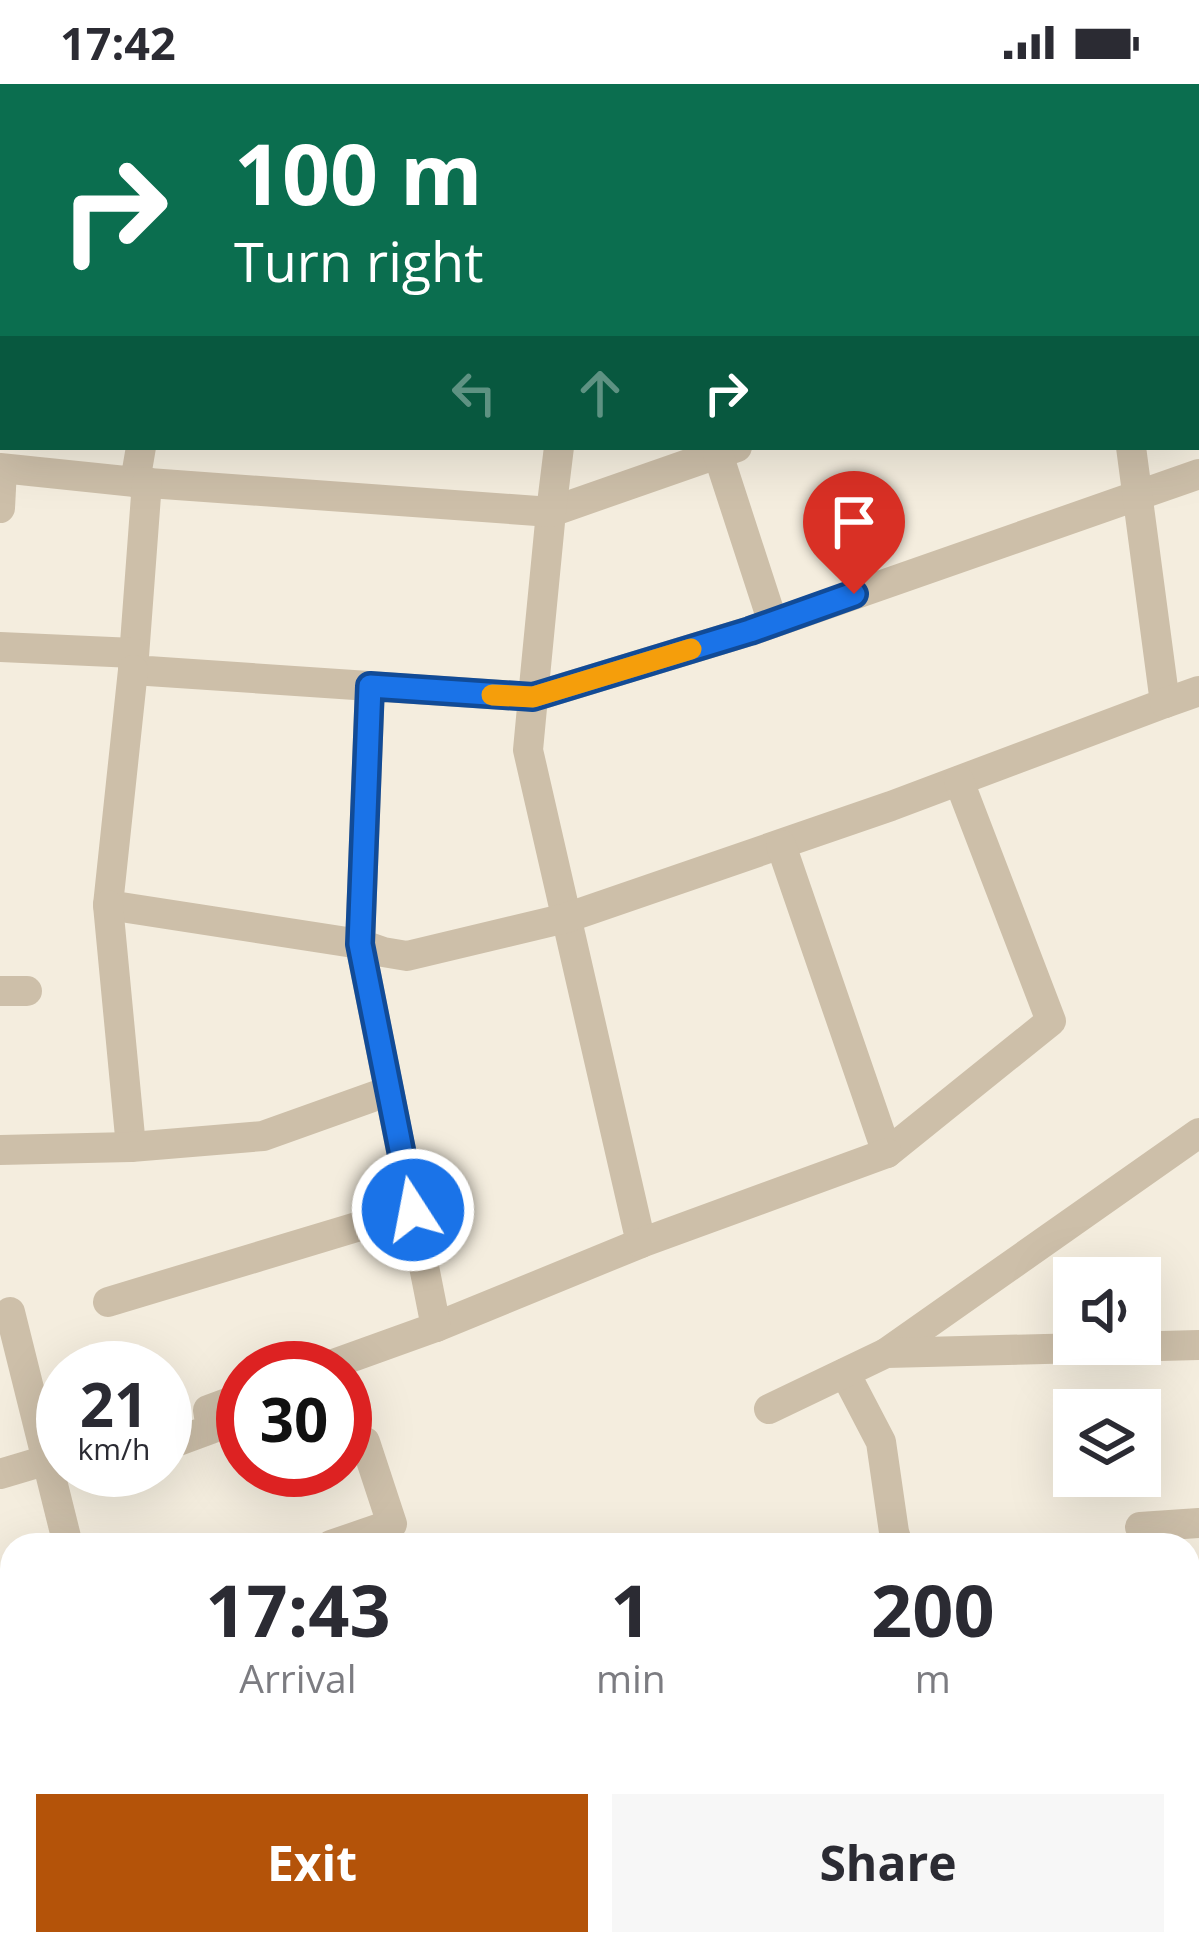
<!DOCTYPE html>
<html lang="en">
<head>
<meta charset="utf-8">
<style>
	body { margin:0; font-family:"Open Sans",sans-serif; background:#f7f7f7; color:#2b2b33; height:100vh; display:flex; flex-direction:column; font-size:45px; white-space:nowrap }
	* { box-sizing:border-box; margin:0 }
	p { font-size:39px; color:#7c7c81 }
	.icon { flex:none; width:66px; height:66px; fill:none; stroke:currentColor; stroke-width:2; stroke-linecap:round; stroke-linejoin:round }
	.map { position:relative; flex:1; overflow:hidden }
	.side { position:absolute; left:0px; top:1449px; width:1200px; height:423px; display:flex; flex-direction:column; background:#fff; border-radius:36px 36px 0 0; box-shadow:0 12px 48px #0002 }
	.side>* { flex:none }
	.guide { position:absolute; left:0px; top:0px; width:1200px; height:366px; box-shadow:0 12px 48px #0002; background:#0b6e4f; color:#fff; overflow:hidden }
	.controls { position:absolute; left:1053px; top:1173px; display:grid; gap:24px }
	.controls a { display:grid; place-items:center; width:108px; height:108px; border-radius:0px; background:#fff; box-shadow:0 12px 48px #0002; font-size:60px }
	.speed { position:absolute; left:36px; top:1257px; display:flex; gap:24px; font-size:60px; font-weight:700; text-align:center }
	.speed>* { display:grid; place-content:center; width:156px; height:156px; border-radius:50%; background:#fff; box-shadow:0 12px 48px #0002; line-height:1 }
	.speed small { font-size:30px; font-weight:400 }
	.speed .limit { border:18px solid #d22; background:#fff; color:#111 }
	.pin { position:absolute; display:grid; place-items:center; width:102px; height:102px; color:#fff; margin:-123px -51px; border-radius:50% 50% 50% 0; rotate:-45deg; box-shadow:0 0 12px #0007 }
	.pin .icon { rotate:45deg }
	.me { position:absolute; width:132px; margin:-66px; rotate:349deg; stroke-linejoin:round; filter:drop-shadow(0 0 9px #0008) }
	.turn { display:flex; align-items:center; gap:42px; height:252px; padding:0 36px; font-size:54px }
	.turn .icon { width:156px; height:156px; stroke-width:2.5 }
	.turn b { display:block; font-size:84px; line-height:102px }
	.lanes { display:flex; align-items:center; height:114px; padding:0 36px; background:#0003; justify-content:center; gap:60px; direction:ltr }
	.lanes .off { opacity:.35 }
	.eta { display:flex; justify-content:space-evenly; align-items:center; height:204px; text-align:center }
	.eta b { font-size:72px; font-weight:700; line-height:84px }
	.primary-button { display:flex; gap:24px; margin-top:auto; padding:24px 36px }
	.primary-button a { flex:1; height:138px; border-radius:0px; background:#b45309; color:#fff; font-size:48px; font-weight:700; line-height:138px; text-align:center }
	.primary-button a+a { background:#f7f7f7; color:#2b2b33 }
	.status { display:flex; justify-content:space-between; align-items:center; height:84px; padding:0 60px; background:#fff; direction:ltr }
	.status svg { height:33px; fill:currentColor }
	.map>svg:first-child { display:block }
	.lines { fill:none; stroke-linecap:round; stroke-linejoin:round }
	.minor { stroke:#cdbfa9; stroke-width:30 }
	.route-casing { stroke:#114b97; stroke-width:30 }
	.route { stroke:#1a73e8; stroke-width:21 }
	.slow { stroke:#f59e0b; stroke-width:21 }
</style>
</head>
<body>
<div class="status"><b>17:42</b><svg viewBox="0 0 49 12"><path d="M0 12V9h3v3zM5 12V6h3v6zM10 12V3h3v9zM15 12V0h3v12zM26 1h20v11H26zM47 4h2v5h-2z"/></svg></div>
<div class="map">
<svg width="1199" height="1870" viewBox="0 0 1199 1870">
	<rect width="100%" height="100%" fill="#f4edde"/>
	<g class="lines">
		<!-- minor -->
		<g class="minor">
			<path d="M1127,3V0"/>
			<path d="M1197,21H1199"/>
			<path d="M0,42L3,43"/>
			<path d="M0,131L3,132"/>
			<path d="M1197,160L1199,161"/>
			<path d="M0,210H3"/>
			<path d="M737,363L551,428L533,613L750,547L1199,390"/>
			<path d="M718,370L773,539"/>
			<path d="M0,384L135,398L141,363"/>
			<path d="M135,398L551,428L559,363"/>
			<path d="M147,398L133,586L533,613L528,666L641,1159L436,1243"/>
			<path d="M0,424L2,385"/>
			<path d="M0,563L134,569"/>
			<path d="M133,586L108,821L360,860L383,868L407,872L566,834L891,722L1165,619L1131,363"/>
			<path d="M1165,619L1199,607"/>
			<path d="M781,761L887,1069L1051,937L959,697"/>
			<path d="M108,821L131,1063"/>
			<path d="M0,907H27"/>
			<path d="M0,1066L131,1063L263,1052L389,1007"/>
			<path d="M641,1159L887,1069"/>
			<path d="M108,1218L413,1126"/>
			<path d="M10,1228L68,1461"/>
			<path d="M886,1269L1199,1049"/>
			<path d="M322,1284L436,1243L360,860L370,602"/>
			<path d="M845,1289L881,1358L894,1448L898,1461"/>
			<path d="M769,1325L886,1269L1199,1261"/>
			<path d="M165,1362L211,1345L208,1326L243,1313"/>
			<path d="M0,1390L47,1376"/>
			<path d="M1140,1443L1199,1439"/>
			<path d="M331,1461L392,1440L365,1358"/>
			<path d="M0,1574L12,1569"/>
			<path d="M1188,1689L1199,1683"/>
			<path d="M1188,1837L1199,1834"/>
			<path d="M0,1842L12,1834"/>
			<path d="M507,1870L519,1860"/>
			<path d="M1099,1870L1122,1860"/>
		</g>
	</g>
	<g class="lines">
		<!-- route casing -->
		<g class="route-casing">
			<path id="route" d="M413,1126L360,860L370,602L533,613L750,547L854,510"/>
		</g>
		<!-- route -->
		<use href="#route" class="route"/>
		<!-- slow -->
		<path class="slow" d="M492,611L533,613L691,565"/>
	</g>
</svg>
<div class="controls">
<a><svg class="icon" aria-label="sound" viewBox="0 0 24 24"><path d="M4 9h4l5-4v14l-5-4H4zM17 9q2 3 0 6"/></svg></a>
<a><svg class="icon" aria-label="layers" viewBox="0 0 24 24"><path d="M12 4l9 5-9 5-9-5zM3 14l9 5 9-5"/></svg></a>
</div>
<div class="speed"><div>21<small>km/h</small></div><div class="limit">30</div></div>
<div class="pin" style="left:854px;top:510px;background:#d93025"><svg class="icon" aria-label="arrive" viewBox="0 0 24 24"><path d="M6 21V4h12l-3 4 3 4H6"/></svg></div>
<svg class="me" style="left:413px;top:1126px" viewBox="-20 -20 40 40"><circle r="17" fill="#1a73e8" stroke="#fff" stroke-width="3"/><path d="M0-11L8 9 0 5-8 9z" fill="#fff"/></svg>
<div class="guide">
<div class="turn"><svg class="icon" aria-label="right" viewBox="0 0 24 24"><path d="M7 20v-9h11M14 6l5 5-5 5"/></svg><div><b>100 m</b>Turn right</div></div>
<div class="lanes"><svg class="icon off" aria-label="left" viewBox="0 0 24 24"><path d="M17 20v-9H6M10 6l-5 5 5 5"/></svg><svg class="icon off" aria-label="ahead" viewBox="0 0 24 24"><path d="M12 20V5M6 11l6-6 6 6"/></svg><svg class="icon" aria-label="right" viewBox="0 0 24 24"><path d="M7 20v-9h11M14 6l5 5-5 5"/></svg></div>
</div>
<section class="side">
<div class="eta">
<div><b>17:43</b><p>Arrival</p></div>
<div><b>1</b><p>min</p></div>
<div><b>200</b><p>m</p></div>
</div>
<div class="primary-button"><a>Exit</a><a>Share</a></div>
</section>
</div>
</body>
</html>
